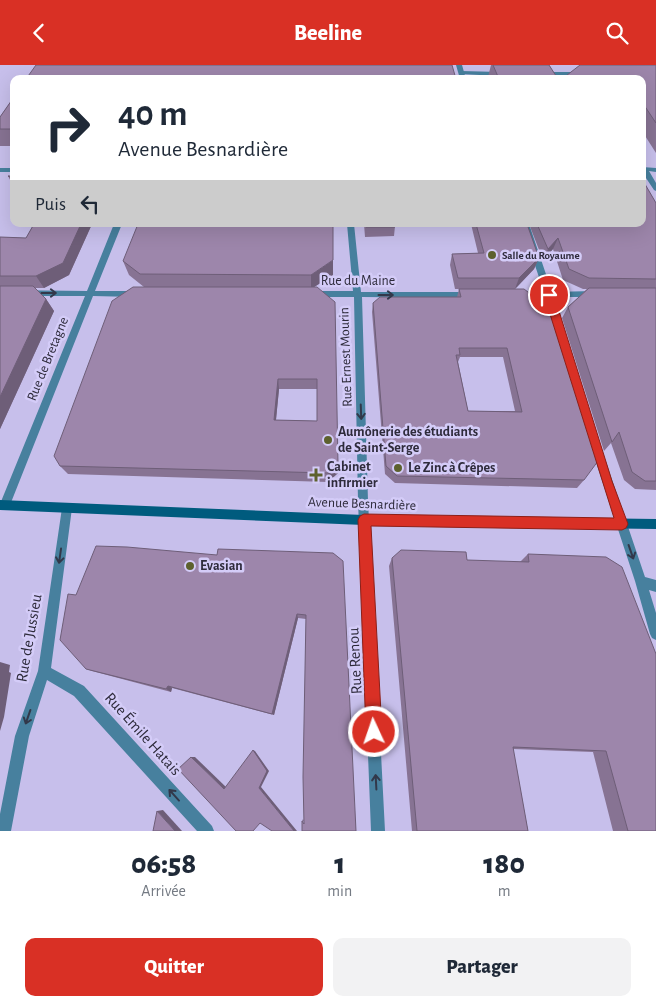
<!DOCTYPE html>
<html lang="fr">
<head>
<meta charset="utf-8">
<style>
	body { margin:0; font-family:"Alegreya Sans",sans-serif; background:#f2f2f3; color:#1f2937; height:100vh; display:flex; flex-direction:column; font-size:19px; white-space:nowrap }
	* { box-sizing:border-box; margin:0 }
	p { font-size:16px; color:#747a83 }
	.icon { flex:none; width:28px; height:28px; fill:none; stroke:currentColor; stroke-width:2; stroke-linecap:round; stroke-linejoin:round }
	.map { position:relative; height:766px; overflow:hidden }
	.side { display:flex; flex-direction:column; background:#fff; flex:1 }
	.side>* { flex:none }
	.hud { position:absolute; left:10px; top:10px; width:636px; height:152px; border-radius:10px; box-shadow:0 5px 20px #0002; background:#fff; color:#1f2937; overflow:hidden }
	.pin { position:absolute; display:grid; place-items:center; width:42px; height:42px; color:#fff; margin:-21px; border:2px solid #fff; border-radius:50%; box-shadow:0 1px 5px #0007 }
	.me { position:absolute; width:55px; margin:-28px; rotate:357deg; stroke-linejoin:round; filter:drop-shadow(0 0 4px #0008) }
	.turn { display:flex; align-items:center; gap:18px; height:105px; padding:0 25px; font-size:22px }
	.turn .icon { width:65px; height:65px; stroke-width:2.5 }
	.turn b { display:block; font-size:35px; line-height:42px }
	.then { display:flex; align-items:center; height:48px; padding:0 25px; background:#0003; gap:10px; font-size:19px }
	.eta { display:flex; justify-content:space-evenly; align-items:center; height:85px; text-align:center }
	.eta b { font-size:30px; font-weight:800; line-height:35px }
	.button { display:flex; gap:10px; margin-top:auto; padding:10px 25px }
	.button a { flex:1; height:58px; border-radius:10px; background:#d93025; color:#fff; font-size:20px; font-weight:800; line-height:58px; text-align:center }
	.button a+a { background:#f2f2f3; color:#1f2937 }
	header { display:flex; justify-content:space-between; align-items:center; height:65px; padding:0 25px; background:#d93025; color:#fff; font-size:22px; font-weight:800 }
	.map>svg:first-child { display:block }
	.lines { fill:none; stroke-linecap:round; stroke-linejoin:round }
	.pedestrian { fill:#47809e; fill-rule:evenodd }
	.minor { fill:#47809e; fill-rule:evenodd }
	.secondary { fill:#005b7e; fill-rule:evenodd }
	.wall { fill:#877393; fill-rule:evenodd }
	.shaded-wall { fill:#6e5e78 }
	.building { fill:#9d86ab; stroke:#6e5e78; fill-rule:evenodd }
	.oneway { stroke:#32384a }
	.route { fill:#d93025; stroke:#8d1f18 }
	.poi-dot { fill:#5d612e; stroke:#d4ccf8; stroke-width:2 }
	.labels { text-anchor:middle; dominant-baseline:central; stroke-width:5; stroke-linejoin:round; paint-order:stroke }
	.far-poi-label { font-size:11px; font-weight:bold; fill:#2e2b3b; stroke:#d4ccf8; text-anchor:start }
	.street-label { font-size:14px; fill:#2e2b3b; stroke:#d4ccf8 }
	.poi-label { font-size:14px; font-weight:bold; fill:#2e2b3b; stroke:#d4ccf8; text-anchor:start }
	.near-street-label { font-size:16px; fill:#2e2b3b; stroke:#d4ccf8 }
</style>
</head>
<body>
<header><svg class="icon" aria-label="back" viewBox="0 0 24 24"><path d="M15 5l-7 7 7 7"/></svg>Beeline<svg class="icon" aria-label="search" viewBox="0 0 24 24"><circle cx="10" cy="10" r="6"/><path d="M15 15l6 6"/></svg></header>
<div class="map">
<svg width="656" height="766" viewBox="0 0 656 766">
	<rect width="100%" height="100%" fill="#c7bfeb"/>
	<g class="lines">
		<!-- pedestrian -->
		<g class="pedestrian">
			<path d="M461,6L500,7L503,9L500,11L459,9V7Z"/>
			<path d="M542,7H580L583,9L580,11L540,10V8Z"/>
		</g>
		<!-- minor -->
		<g class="minor">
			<path d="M456,0H462L466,14H460Z"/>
			<path d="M642,102L656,103V107L649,106L656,118V126L654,125L642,107Z"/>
			<rect x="0" y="103" width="14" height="4"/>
			<path d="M114,159H122L95,226H134L138,229L134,232L93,231L10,440L9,443L5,445L1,443L0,439L85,231H0V225L87,226Z"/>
			<path d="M347,159H354L361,227H471L475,230L471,233L362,232L368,436L385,766H371L358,436L354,232H313L309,229L313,226H353Z"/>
			<path d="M521,159H529L552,227L594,226L598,229L594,232H554L563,261L562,263H556L555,261L545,232L518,233L514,230L518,227H544Z"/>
			<path d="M596,378L600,379L601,382L645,512L656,515V527L649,525L656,548V575L652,573L650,569L635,516L591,382L592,379Z"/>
			<path d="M67,438L71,440L72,443L51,603L84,621L212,761L214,766H197L74,631L47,615L29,671L11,766H0V749L15,671L38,606L62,443L63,440Z"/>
		</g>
		<!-- secondary -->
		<path class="secondary" d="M0,435L364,450L656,454V464L364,460L0,445Z"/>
	</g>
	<!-- wall -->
	<g class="wall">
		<path d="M491,0H549L558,14H489L488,12Z"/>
		<path d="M656,0V88L642,66V14Z"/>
		<path d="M14,32V81H0V52Z"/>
		<path d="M8,111H14V122Z"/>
		<path d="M656,138V425L635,424L624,415L611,378L604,386L562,253L568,242L587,224H583L563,215L553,184L543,195L529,159H642Z"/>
		<path d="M34,159H92L69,210L44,223H35L46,234L54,246L0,364V172L26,173Z"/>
		<path d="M364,159H397V161H395L394,171L365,172Z"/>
		<path d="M471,159H527L539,193L534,204L515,224L584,415L577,423L395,418L385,409L372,247L373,238L457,232L459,224H455L450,200L452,189L478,188ZM460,292H503L515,346H468L458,297Z"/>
		<path d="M123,196L333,210L314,222L338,408L328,417L68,409L60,401L144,222L129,210ZM279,324H317V356L276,355Z"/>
		<path d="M333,488L356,766L302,756L303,754L304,756L306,554L298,553L274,650L172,623L171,627L92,606L86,604L76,530L217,490Z"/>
		<path d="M528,489L656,766H613L593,687L513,684L528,766H412L389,501L392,493L520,497Z"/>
	</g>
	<!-- shaded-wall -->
	<g class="shaded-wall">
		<path d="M81,159H92L69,210L44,223L36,211Z"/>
		<path d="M558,173L553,184L543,195L548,184Z"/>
		<path d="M539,193L534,204L515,224L519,213Z"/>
		<path d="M333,195V210L311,224V210Z"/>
		<path d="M46,234L54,246L0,364V332Z"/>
		<path d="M278,314L279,324L275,364L274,355Z"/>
		<path d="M338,399V408L328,417V408Z"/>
		<path d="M297,549L298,553L274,650L272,649Z"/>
		<path d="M0,597L10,600L9,607L11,608L4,652L0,666Z"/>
		<path d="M168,621L172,623L171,627L166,624Z"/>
		<path d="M253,685L255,686L269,706L261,722L297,766H294L259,723Z"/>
		<path d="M191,692H195L227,723L224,724Z"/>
		<path d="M163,745L182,766H175L157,746Z"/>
	</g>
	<!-- building -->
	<g class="building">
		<path d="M36,0H452L456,14H26Z"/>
		<path d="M493,0H549L558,14H499Z"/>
		<path d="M580,0H656V58L642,37V14H562Z"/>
		<path d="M14,32V64H0V52Z"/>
		<path d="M8,111H14V114Z"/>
		<path d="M642,114L656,138V214L589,213L569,204L558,173L548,184L537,159H642Z"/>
		<path d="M34,159H81L63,198L36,211H0V172L26,173Z"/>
		<path d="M138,159H333V195L311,210L140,209L123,196Z"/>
		<path d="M365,159H395V162H366Z"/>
		<path d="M476,159H527L539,193L519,213H458L452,189L484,188Z"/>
		<path d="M0,221H33L46,234L0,332Z"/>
		<path d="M133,222H317L335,237L338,399L328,408L60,401L54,391L112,236ZM278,314H317V356L274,355Z"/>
		<path d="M589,223H656V416H645L632,407L619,367L612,377L568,242Z"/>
		<path d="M459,224H524L556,248L601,392L584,415L397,411L386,401L373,238L380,232H461ZM459,283H507L522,347L468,346L456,290H460Z"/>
		<path d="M96,481L127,482L217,490L218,484L333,488L343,496L356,766H302V756L304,759L303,712L306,550L297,549L272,649L168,621L166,624L86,604L60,575L68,529L76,530Z"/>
		<path d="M401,485L466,487L467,495L529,497L528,489L606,492L622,502L656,589V766H628L606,686L513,682L528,766H417L392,493Z"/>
		<path d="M253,685L267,706L259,723L294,766H272L260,758L253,766H236L178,704L191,692L224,724Z"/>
		<path d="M157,746L175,766H153Z"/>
	</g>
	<!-- one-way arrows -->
	<defs><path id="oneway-shaft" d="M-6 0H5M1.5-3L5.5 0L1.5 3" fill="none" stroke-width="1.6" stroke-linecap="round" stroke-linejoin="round" transform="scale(1.25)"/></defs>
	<g class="oneway">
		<use href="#oneway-shaft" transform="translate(49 228)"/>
		<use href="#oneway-shaft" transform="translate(386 230)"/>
		<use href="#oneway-shaft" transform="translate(361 347) rotate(88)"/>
		<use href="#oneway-shaft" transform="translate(631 487) rotate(71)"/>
		<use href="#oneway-shaft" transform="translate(60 491) rotate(98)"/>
		<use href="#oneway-shaft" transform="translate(28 652) rotate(109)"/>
		<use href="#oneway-shaft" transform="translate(376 717) rotate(-93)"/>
		<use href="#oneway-shaft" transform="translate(174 730) rotate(-132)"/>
	</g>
	<!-- route -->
	<path class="route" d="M549,227L554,230L612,416L628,459L626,463L622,465L371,461L382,667L380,673L374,675L369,673L366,667L358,455L360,451L364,449L614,453L544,230Z"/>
	<!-- markers -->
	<g class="poi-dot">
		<circle cx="492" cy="190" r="5"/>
		<circle cx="328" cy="375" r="5"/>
		<circle cx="398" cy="403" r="5"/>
		<path d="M313.5 402.5h5v5h5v5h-5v5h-5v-5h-5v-5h5z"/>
		<circle cx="190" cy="501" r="5"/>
	</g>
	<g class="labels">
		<!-- far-poi labels -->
		<g class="far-poi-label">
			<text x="502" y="190">Salle du Royaume</text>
		</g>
		<!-- street labels -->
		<g class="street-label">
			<text x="358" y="216">Rue du Maine</text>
			<text transform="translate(346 292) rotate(-92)">Rue Ernest Mourin</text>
			<text transform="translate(48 294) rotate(-68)">Rue de Bretagne</text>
			<text transform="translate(362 439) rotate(2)">Avenue Besnardière</text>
		</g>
		<!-- poi labels -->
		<g class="poi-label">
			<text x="338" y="367">Aumônerie des étudiants<tspan x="338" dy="16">de Saint-Serge</tspan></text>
			<text x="327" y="402">Cabinet<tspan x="327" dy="16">infirmier</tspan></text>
			<text x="408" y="403">Le Zinc à Crêpes</text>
			<text x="200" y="501">Evasian</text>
		</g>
		<!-- near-street labels -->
		<g class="near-street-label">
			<text transform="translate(29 573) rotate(-80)">Rue de Jussieu</text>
			<text transform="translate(355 596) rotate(-93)">Rue Renou</text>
			<text transform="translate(143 669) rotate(48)">Rue Émile Hatais</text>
		</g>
	</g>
</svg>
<div class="pin" style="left:549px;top:230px;background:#d93025"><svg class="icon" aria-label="arrive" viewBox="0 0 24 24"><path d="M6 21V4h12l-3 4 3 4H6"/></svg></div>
<svg class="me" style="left:374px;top:667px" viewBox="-20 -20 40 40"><circle r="17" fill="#d93025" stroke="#fff" stroke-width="3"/><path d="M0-11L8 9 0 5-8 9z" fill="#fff"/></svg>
<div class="hud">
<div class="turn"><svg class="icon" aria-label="right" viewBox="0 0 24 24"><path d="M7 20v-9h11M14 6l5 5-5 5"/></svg><div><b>40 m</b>Avenue Besnardière</div></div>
<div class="then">Puis<svg class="icon" aria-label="left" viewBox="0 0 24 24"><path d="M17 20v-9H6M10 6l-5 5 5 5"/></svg></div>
</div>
</div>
<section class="side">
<div class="eta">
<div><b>06:58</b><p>Arrivée</p></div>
<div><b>1</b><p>min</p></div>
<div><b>180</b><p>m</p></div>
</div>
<div class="button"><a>Quitter</a><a>Partager</a></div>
</section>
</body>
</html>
